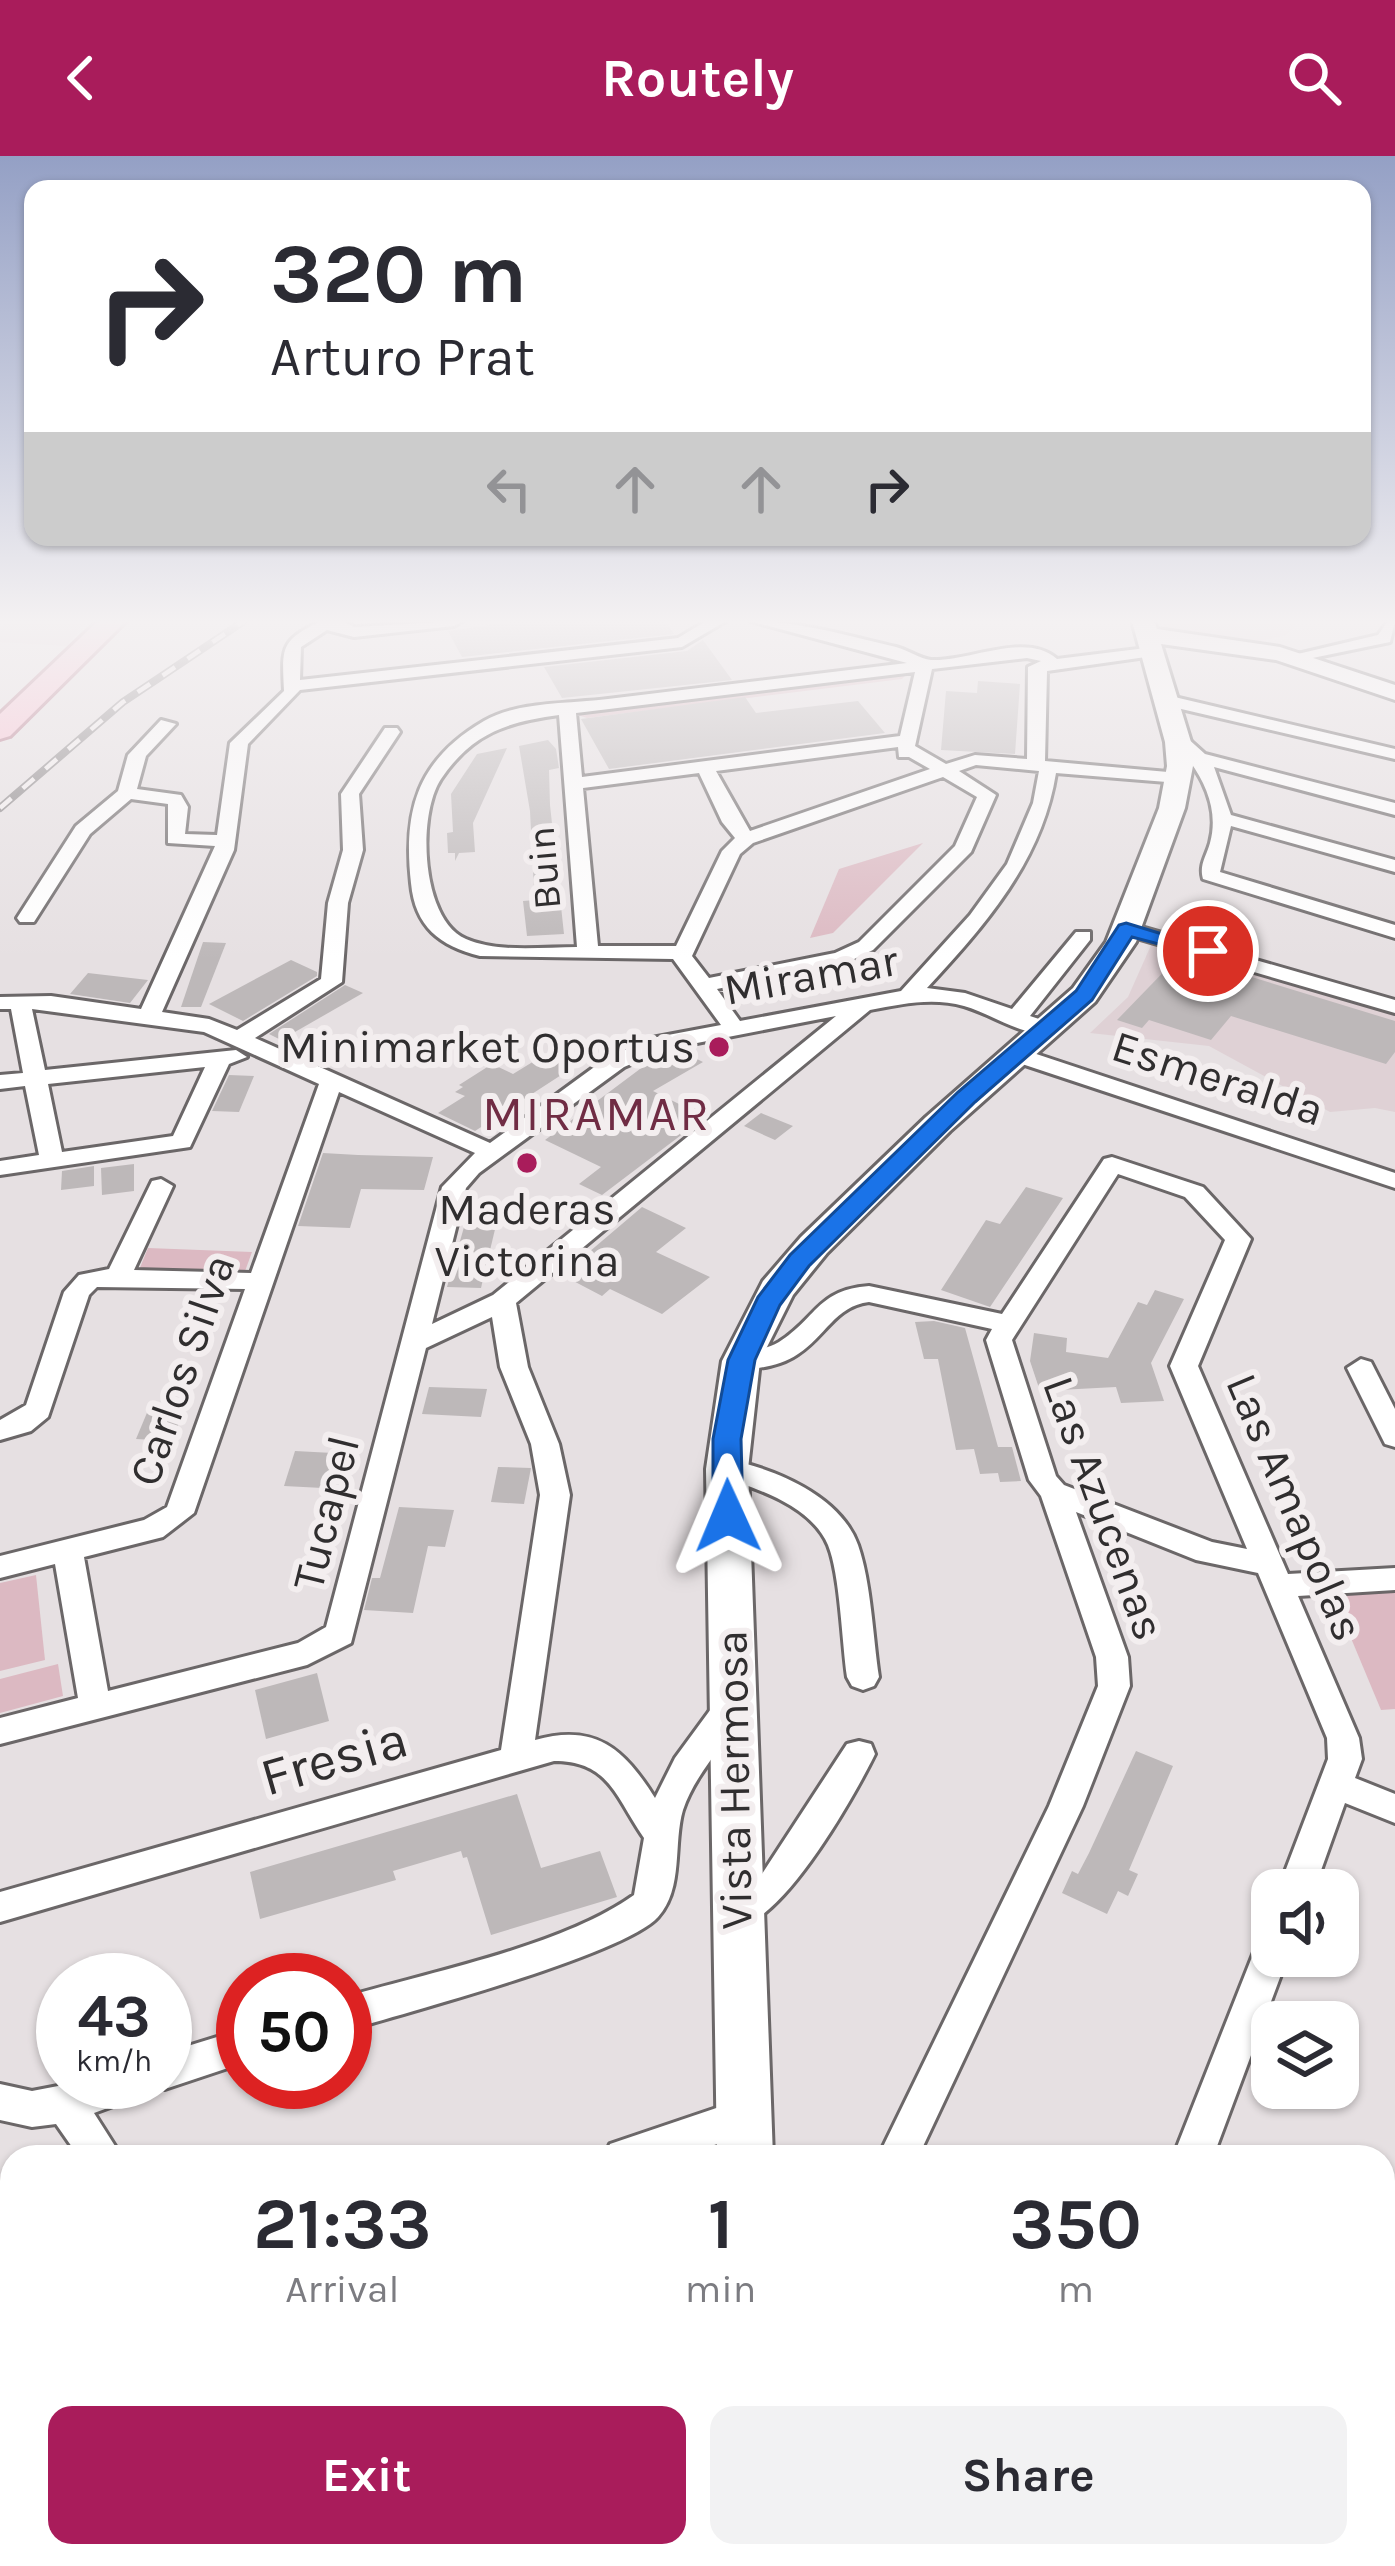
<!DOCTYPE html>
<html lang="en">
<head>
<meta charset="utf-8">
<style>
	body { margin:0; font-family:Karla,sans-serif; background:#f2f2f3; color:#2b2b33; height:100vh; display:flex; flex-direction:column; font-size:45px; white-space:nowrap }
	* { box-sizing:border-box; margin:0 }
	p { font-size:39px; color:#7c7c81 }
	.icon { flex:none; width:66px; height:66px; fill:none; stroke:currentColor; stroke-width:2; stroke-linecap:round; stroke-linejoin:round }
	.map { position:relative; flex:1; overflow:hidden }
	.sheet { position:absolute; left:0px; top:1989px; width:1395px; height:423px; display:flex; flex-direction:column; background:#fff; border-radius:36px 36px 0 0; box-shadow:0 3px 9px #0004 }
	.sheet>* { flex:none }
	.banner { position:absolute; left:24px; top:24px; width:1347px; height:366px; border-radius:24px; box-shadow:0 3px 9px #0004; background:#fff; color:#2b2b33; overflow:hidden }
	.controls { position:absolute; left:1251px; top:1713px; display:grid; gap:24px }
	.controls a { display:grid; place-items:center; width:108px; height:108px; border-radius:24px; background:#fff; box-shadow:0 3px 9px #0004; font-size:60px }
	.speed { position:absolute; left:36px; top:1797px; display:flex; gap:24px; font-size:60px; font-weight:700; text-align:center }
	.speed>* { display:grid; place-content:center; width:156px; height:156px; border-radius:50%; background:#fff; box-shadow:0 3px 9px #0004; line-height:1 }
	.speed small { font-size:30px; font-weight:400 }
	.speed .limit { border:18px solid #d22; background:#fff; color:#111 }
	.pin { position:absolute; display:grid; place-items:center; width:102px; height:102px; color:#fff; margin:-51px; border:6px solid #fff; border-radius:50%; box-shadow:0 3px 12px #0007 }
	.me { position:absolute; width:132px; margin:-66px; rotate:359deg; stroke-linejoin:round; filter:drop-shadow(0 0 9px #0008) }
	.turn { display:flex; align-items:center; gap:42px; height:252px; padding:0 48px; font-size:54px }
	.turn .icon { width:156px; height:156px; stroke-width:2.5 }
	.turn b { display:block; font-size:84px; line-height:102px }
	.lanes { display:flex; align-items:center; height:114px; padding:0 48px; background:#0003; justify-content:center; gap:60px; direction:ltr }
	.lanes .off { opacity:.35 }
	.eta { display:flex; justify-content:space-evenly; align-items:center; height:204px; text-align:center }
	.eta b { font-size:72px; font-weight:700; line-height:84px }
	.button { display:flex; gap:24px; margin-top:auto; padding:24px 48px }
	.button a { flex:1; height:138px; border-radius:24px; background:#a91c5b; color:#fff; font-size:48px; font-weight:700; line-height:138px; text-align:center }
	.button a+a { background:#f2f2f3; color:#2b2b33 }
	header { display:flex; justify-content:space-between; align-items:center; height:156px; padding:0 48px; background:#a91c5b; color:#fff; font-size:54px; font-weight:700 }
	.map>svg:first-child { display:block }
	.built { fill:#dfd1d5 }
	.green { fill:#dcb9c2 }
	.building { fill:#bdb8b9 }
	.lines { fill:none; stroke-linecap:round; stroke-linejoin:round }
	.street-casing { stroke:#6b6768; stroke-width:6 }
	.secondary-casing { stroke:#6b6768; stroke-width:6 }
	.primary-casing { stroke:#b17084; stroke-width:6 }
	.street { fill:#fff; fill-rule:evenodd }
	.secondary { fill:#fff; fill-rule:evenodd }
	.primary { fill:#fabed1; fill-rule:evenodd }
	.rail-casing { stroke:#868284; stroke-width:8 }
	.rail { stroke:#f3eeef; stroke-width:4.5; stroke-dasharray:15; stroke-linecap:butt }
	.route { fill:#1a73e8; stroke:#114b97; stroke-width:3 }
	.poi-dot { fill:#a91c5b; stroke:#f3eeef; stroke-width:4.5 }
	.labels { text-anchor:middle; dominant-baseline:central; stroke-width:12; stroke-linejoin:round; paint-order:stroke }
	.far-street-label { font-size:39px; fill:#302e2f; stroke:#f3eeef }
	.street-label { font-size:45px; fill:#302e2f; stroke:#f3eeef }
	.poi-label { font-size:45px; fill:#302e2f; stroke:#f3eeef; text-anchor:end }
	.neighbourhood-label { font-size:48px; letter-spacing:3px; fill:#702c44; stroke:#f3eeef }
	.near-street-label { font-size:54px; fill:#302e2f; stroke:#f3eeef }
</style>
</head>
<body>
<header><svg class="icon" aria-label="back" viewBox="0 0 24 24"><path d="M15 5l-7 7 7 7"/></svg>Routely<svg class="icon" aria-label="search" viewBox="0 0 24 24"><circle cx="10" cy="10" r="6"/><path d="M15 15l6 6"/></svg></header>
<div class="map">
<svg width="1395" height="2410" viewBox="0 0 1395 2410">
	<rect width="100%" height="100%" fill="#e6e0e2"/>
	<!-- built -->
	<g class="built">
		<path d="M7,465H86L67,490L0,486V472Z"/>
		<path d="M1161,465H1295L1297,468L1284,480L1245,488L1168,475Z"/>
		<path d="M1152,787L1395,859V956L1375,952L1330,956L1209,890L1090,877L1128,841Z"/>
	</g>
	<!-- green -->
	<g class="green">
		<path d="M903,516L908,517L902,523L587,562L574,558Z"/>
		<path d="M923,687L833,777L810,782L839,713Z"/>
		<path d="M148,1092L252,1096L244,1118L139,1114Z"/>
		<path d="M36,1419L45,1504L0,1515V1427Z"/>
		<path d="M1395,1435V1553L1381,1554L1333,1439Z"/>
		<path d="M58,1508L63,1540L0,1557V1523Z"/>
	</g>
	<!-- building -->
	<g class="building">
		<path d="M519,465H665L674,478L462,501L448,475Z"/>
		<path d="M703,484L732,524L562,542L544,511L687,495Z"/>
		<path d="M978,525L1020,528L1015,598L941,594L946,535L977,537Z"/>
		<path d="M745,541L756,557L858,545L885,577L609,613L581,563Z"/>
		<path d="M548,584L556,593L559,612L549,614L550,649L564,778L527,780L523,745L535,744L534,733L530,655L519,590Z"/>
		<path d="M507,592L473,667L475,696L459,697L455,705V697H448L447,677L453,676L451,638L477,598Z"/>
		<path d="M203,786L226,787L201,851H181Z"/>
		<path d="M1180,799L1395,865V896L1386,908L1231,860L1211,884L1149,864L1142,872L1117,864Z"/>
		<path d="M291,804L317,816V820L243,865L209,848Z"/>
		<path d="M88,817L148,824L130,847L70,838Z"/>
		<path d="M345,829L363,837L281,884L269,878Z"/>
		<path d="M681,895L703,906L653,935L705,961L602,1039L579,1028L601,1011L545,984L652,904Z"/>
		<path d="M544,899L572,912L475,975L438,957L465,940L455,936L463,931L459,929L492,908L513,918Z"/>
		<path d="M229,919L254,920L239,956L212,955Z"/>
		<path d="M761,957L793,970L775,984L744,970Z"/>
		<path d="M323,997L358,999L433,1001L424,1034L361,1033L350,1072L298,1070Z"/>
		<path d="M134,1008V1035L102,1039L101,1012Z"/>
		<path d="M94,1010V1030L61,1034L62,1015Z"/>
		<path d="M1026,1031L1063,1042L990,1151L941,1134L986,1064L1000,1068Z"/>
		<path d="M642,1051L686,1072L656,1096L710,1121L662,1158L610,1133L602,1140L562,1119Z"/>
		<path d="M466,1064L497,1065L481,1132L447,1131Z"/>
		<path d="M1155,1134L1184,1143L1151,1207L1164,1245L1121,1247L1116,1231L1040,1235L1030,1205L1034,1177L1067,1182L1066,1196L1108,1202L1138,1146L1147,1149Z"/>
		<path d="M934,1165L965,1172L998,1291H1012L1021,1325L1000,1326L998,1317L980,1318L974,1293L956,1294L938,1203H924L915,1166Z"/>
		<path d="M429,1231L487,1233L481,1261L422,1258Z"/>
		<path d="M149,1252L184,1254L172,1285L136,1283Z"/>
		<path d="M295,1295L352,1298L342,1333L284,1330Z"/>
		<path d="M498,1311L531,1312L524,1348L491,1346Z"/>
		<path d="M399,1351L454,1354L445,1391L428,1390L413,1457L364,1454L372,1422H380Z"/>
		<path d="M317,1517L329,1565L266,1583L255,1534Z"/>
		<path d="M1136,1595L1173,1610L1129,1714L1138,1718L1128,1740L1118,1735L1107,1758L1062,1737L1072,1715L1078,1718L1089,1697Z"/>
		<path d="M517,1638L541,1712L600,1695L617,1741L491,1779L467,1701L463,1702L461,1695L393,1715L396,1724L260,1763L250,1716Z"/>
	</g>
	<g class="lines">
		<!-- street casing -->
		<g class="street-casing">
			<g id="street">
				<path d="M321,465H342L354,471L462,465L454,470L354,481L327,474L301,491L300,524L678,482L706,465H726L682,491L300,534L248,588L234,694L162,856L209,863L237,874L321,823L328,747L343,694L341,638L385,572H397L400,576L359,638L363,694L348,747L342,826L255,882L490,987L608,901L652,882L721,869L673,803L480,800C440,790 415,771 411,727C403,655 417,604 484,565C519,545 569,548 608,543C708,531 808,519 907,507L750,465C799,465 848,480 896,491C908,494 920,503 931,504C969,506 1026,475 1057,503L1154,491L1160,493V499L1047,515L1045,605L1179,617L1188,622L1179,627L1056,617C1042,705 986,768 927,832L965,837L1012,853L1076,776H1090V784L1030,860L1054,868V878C1025,882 992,858 964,850C932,841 902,848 870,854L516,1147L528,1211L559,1288L570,1339L535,1584C596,1567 624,1593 655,1642L675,1602L719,1542L730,1538L741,1542L746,1551C728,1587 696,1615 683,1654C673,1687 684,1732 658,1761C624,1799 404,1857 345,1875V1841C430,1816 563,1790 634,1739L644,1682C616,1642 610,1605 554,1605L0,1766V1736L501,1594L540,1339L531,1288L500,1211L492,1161L426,1192L351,1487L307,1509L0,1588V1562L78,1542L55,1408L0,1422V1400L144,1364L167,1351L245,1133L97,1131L89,1139L48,1261L31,1275L0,1284V1264L26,1249L64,1136L79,1119L109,1113L152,1025L161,1023L173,1030L134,1114L251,1117L319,928L204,876L32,853L45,914L236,894L247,901L229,908L190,991L0,1019V1005L39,999L25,930L0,933V919L23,917L11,853H0V841L51,840L141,853L215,690L168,687V648L131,643L90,678L34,766H20L17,762L76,670L118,635L128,599L161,564L176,568L146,600L137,633L181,639L188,651L185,678L217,679L230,587L284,535C282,491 280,485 321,465ZM1027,502L1041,505L1028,511L1027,603L975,599L946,608L915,590L932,513ZM915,516L900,580L582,621L576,557ZM559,559L577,791C543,791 498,797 466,783C421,764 417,659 441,623C472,577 507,566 559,559ZM898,591L899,601H909L930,613L750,675L716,615ZM976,609L1039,615L1033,647L1007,708L970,759L901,835L740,865L717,833L848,806L873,794L971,696L996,639L959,615ZM699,617L722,666L735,682L722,695L676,790H598L583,632ZM943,621L977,641L955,690L859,786L835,797L709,822L692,800L740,698L753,687ZM836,860L493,1139L432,1168L466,1032L479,1017L624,911L666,893ZM205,911L173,980L62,996L48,928ZM339,936L475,997L442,1031L326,1471L298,1487L108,1535L84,1401L163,1381L194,1357Z"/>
				<path d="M1388,465H1395L1390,486L1293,506L1285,501L1378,479Z"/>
				<path d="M1166,539L1395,593V603L1160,548L1158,544Z"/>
				<path d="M1175,571L1205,598L1395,647V659L1214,611L1231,659L1395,704V716L1231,670L1220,716L1395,769V782L1203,723C1199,709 1206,701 1210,687C1222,643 1193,606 1166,576Z"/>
				<path d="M1127,767L1395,844V857L1120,777L1117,773Z"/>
				<path d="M1015,891L1395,1017V1032L1007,903L1004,898Z"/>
				<path d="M1112,1001L1203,1031L1251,1083L1198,1210L1288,1418L1395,1412V1434L1298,1440L1359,1582L1362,1603L1355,1622L1395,1638V1667L1345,1647L1314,1734H1278L1328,1603L1327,1582L1258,1417L1196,1404L1076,1356L1128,1501L1130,1530L1083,1650L918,2001H878L1049,1650L1098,1530L1096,1501L1041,1340L1029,1324L986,1184L992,1173L869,1146C835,1150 825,1181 798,1198C781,1210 761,1212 741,1214L728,1205L731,1199C748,1194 764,1195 779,1186C817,1162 817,1134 869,1130L1002,1158L1104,1003ZM1118,1018L1185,1041L1225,1084L1170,1210L1247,1393L1212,1386L1064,1329L1056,1320L1012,1184Z"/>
				<path d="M1361,1203L1371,1206L1395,1253V1291L1385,1288L1347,1212Z"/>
				<path d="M727,1303C774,1313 840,1339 858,1389C871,1426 873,1481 879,1521L874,1530L863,1534L852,1530L847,1521C842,1487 840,1418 828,1389C811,1349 754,1331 717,1320L713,1313L717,1306Z"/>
				<path d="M859,1585L871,1588L875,1598C856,1637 773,1787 725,1770L720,1759L725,1748L760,1721L847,1588Z"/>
				<path d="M1272,1780V1800H1288L1213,2001H1173L1254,1796L1259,1785Z"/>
				<path d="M243,1873V1907L165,1933L152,1928L165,1926V1897Z"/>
				<path d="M79,1926H149L143,1939L94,1957L122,2001H79L56,1968L32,1971L0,1964V1928L32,1935Z"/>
				<path d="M743,1943L757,1948L762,1961L757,1974L680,2001H604L610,1988Z"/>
				<path d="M1395,2238V2335L1383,2340V2243Z"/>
				<path d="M153,2400H191L195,2410H149Z"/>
			</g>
		</g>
		<!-- secondary casing -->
		<g class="secondary-casing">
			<g id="secondary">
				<path d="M1132,465H1154L1157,473L1280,491L1395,529V544L1276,504L1161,488L1191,586L1193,610L1185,652L1136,786L1095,846L950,975L827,1097L793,1139L760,1205L748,1313L773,2001H717L706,1313L722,1205L763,1125L801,1081L926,961L1073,832L1106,786L1159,652L1167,610L1165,586Z"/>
				<path d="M1383,2077L1395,2078V2136L1383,2135Z"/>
				<path d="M472,2400H538L536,2410H470Z"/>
				<path d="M546,2400H619L623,2410H551Z"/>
			</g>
		</g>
		<!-- primary casing -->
		<g class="primary-casing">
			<g id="primary">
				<path d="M98,465H126L10,580L0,583V558Z"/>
				<path d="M0,2075L12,2080V2151L0,2146Z"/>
				<path d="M409,2400H496L500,2410H413Z"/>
				<path d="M730,2400H806L808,2410H732Z"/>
			</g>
		</g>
		<!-- street -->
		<use href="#street" class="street"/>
		<!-- secondary -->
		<use href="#secondary" class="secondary"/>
		<!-- primary -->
		<use href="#primary" class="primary"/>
		<!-- rail casing -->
		<g class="rail-casing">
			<path id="rail" d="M0,652L123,546L244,465"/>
		</g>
		<!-- rail -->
		<use href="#rail" class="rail"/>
	</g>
	<!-- sky -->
	<linearGradient id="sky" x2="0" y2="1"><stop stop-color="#94a0c5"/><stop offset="0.58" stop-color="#f4f1f2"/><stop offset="1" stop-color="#f4f1f2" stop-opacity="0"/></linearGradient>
	<rect width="1395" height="803" fill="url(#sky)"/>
	<!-- route -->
	<path class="route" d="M1126,767L1218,795L1208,801L1132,781L1092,844L975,946L809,1110L780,1149L755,1204L741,1283L743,1360L738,1368H717L713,1360V1283L728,1204L758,1141L790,1099L958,936L1076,835L1119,769Z"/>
	<!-- markers -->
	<g class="poi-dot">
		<circle cx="719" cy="891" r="12"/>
		<circle cx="527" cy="1007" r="12"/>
	</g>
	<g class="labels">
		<!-- far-street labels -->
		<g class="far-street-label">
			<text transform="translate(544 712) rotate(-95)">Buin</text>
		</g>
		<!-- street labels -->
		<g class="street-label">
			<text transform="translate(811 819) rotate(-10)">Miramar</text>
			<text transform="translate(1218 922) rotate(18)">Esmeralda</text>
			<text transform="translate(182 1214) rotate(-71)">Carlos Silva</text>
			<text transform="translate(1295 1351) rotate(67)">Las Amapolas</text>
			<text transform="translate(1104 1352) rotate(70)">Las Azucenas</text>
			<text transform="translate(326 1357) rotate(-76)">Tucapel</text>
			<text transform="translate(734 1624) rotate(-91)">Vista Hermosa</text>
		</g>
		<!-- poi labels -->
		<g class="poi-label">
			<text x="695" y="891">Minimarket Oportus</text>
			<text x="527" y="1053" text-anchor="middle">Maderas<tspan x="527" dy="52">Victorina</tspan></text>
		</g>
		<!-- neighbourhood labels -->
		<g class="neighbourhood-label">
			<text x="597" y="958">MIRAMAR</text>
		</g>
		<!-- near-street labels -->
		<g class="near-street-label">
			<text transform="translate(334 1602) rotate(-16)">Fresia</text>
		</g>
	</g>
</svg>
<div class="controls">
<a><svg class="icon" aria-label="sound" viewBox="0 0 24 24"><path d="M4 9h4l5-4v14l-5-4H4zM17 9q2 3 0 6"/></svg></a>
<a><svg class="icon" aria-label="layers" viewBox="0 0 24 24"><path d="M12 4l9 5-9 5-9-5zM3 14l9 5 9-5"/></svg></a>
</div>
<div class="speed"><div>43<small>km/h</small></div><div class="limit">50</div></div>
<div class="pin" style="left:1208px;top:795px;background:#d93025"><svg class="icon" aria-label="arrive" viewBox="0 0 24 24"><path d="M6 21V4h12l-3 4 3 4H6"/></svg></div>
<svg class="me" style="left:728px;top:1360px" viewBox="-20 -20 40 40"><path d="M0-17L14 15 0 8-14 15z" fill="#1a73e8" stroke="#fff" stroke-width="4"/></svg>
<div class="banner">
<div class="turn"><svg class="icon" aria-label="right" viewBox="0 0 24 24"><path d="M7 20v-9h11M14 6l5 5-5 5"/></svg><div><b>320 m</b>Arturo Prat</div></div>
<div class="lanes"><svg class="icon off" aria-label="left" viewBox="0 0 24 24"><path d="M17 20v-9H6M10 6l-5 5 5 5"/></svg><svg class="icon off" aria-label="ahead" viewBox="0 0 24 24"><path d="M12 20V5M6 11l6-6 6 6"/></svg><svg class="icon off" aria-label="ahead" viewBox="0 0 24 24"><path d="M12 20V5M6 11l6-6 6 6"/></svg><svg class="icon" aria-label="right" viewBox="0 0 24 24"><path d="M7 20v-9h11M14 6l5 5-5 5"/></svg></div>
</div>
<section class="sheet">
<div class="eta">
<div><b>21:33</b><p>Arrival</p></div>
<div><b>1</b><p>min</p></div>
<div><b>350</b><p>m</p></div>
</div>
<div class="button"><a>Exit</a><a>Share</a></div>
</section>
</div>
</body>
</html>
